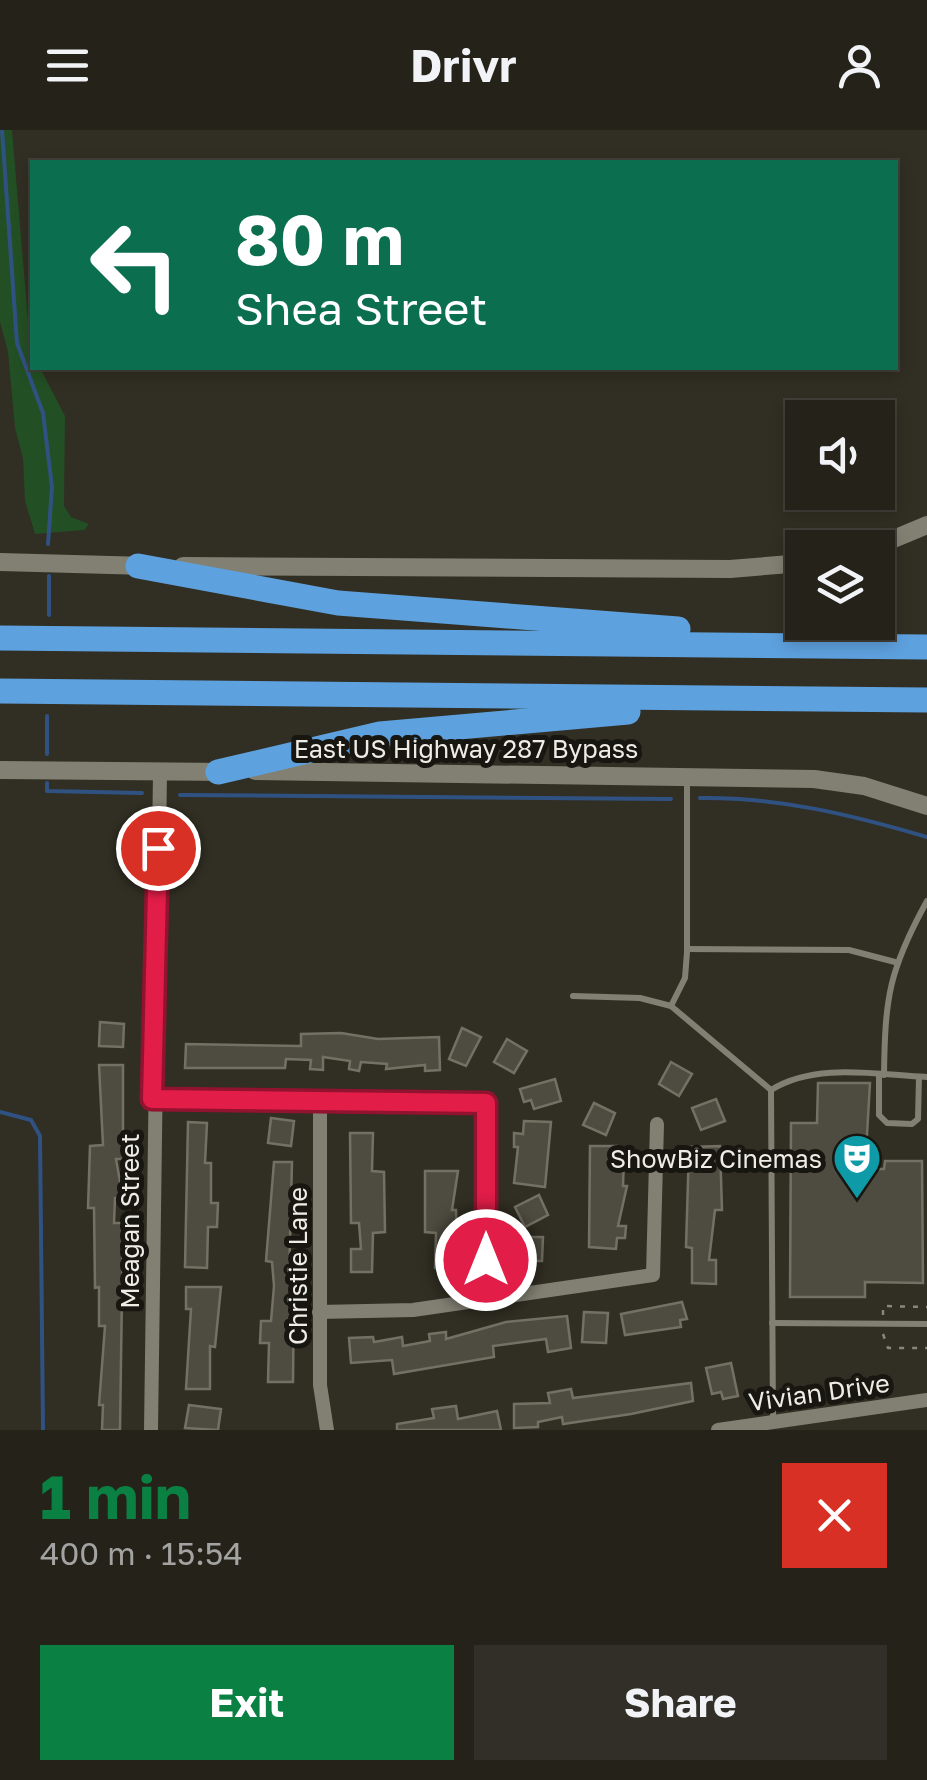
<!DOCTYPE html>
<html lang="en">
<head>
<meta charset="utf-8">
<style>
	body { margin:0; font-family:"Golos Text",sans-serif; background:#312f27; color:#f1f3f6; height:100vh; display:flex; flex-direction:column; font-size:38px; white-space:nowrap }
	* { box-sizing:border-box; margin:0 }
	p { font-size:32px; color:#a3a4a2 }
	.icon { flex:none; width:55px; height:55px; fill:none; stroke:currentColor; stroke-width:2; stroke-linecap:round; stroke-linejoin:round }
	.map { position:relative; height:1300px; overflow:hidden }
	.side { display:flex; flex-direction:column; background:#25221a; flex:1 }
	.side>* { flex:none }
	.guide { position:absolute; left:30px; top:30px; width:868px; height:210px; border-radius:0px; box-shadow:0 5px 15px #0003,0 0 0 2px #423f39; background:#0b6e4f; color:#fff; overflow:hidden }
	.tools { position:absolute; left:785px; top:270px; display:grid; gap:20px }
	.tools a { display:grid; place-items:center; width:110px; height:110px; border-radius:0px; background:#25221a; box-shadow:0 5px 15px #0003,0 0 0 2px #423f39; font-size:50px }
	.pin { position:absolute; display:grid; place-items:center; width:85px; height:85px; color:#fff; margin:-42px; border:5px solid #fff; border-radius:50%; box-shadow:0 2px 10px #0007 }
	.me { position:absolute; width:110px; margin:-55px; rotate:0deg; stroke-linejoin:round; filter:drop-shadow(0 0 8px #0008) }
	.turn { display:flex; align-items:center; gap:35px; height:210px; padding:0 40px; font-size:45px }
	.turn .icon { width:130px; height:130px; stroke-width:2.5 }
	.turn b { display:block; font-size:70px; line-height:85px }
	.round { display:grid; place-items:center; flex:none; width:105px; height:105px; border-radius:0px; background:#312f27 }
	.summary { display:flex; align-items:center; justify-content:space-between; height:170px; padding:0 40px }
	h1 { font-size:60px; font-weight:700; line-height:75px; color:#0b8043 }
	.cta { display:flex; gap:20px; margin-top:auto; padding:20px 40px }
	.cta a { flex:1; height:115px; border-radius:0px; background:#0b8043; color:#fff; font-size:40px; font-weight:700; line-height:115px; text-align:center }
	.cta a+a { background:#312f27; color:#f1f3f6 }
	header { display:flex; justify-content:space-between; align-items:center; height:130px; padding:0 40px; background:#25221a; font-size:45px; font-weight:700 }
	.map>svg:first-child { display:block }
	.green { fill:#234f24 }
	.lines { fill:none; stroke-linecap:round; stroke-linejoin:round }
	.stream { stroke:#305283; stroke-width:4 }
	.building { fill:#4e4c40; stroke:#747164; stroke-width:2.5 }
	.path { stroke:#89867d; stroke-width:2.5; stroke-dasharray:5 8; stroke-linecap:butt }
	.service { stroke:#828073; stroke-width:6 }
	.minor { stroke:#828073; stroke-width:14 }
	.secondary { stroke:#828073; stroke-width:18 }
	.motorway { stroke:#5ea1df; stroke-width:25 }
	.route-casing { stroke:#92132f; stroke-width:25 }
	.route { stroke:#e11d48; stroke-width:18 }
	.labels { text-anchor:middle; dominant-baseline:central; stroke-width:10; stroke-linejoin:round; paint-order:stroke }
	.street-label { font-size:25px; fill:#eeece5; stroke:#171611 }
	.poi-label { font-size:25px; fill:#eeece5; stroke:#171611; text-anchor:end }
</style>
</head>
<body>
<header><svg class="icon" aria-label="menu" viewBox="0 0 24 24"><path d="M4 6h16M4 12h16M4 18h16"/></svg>Drivr<svg class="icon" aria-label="person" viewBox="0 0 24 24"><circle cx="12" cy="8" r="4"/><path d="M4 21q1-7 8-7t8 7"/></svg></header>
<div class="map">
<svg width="927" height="1300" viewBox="0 0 927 1300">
	<rect width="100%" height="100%" fill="#312e23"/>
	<!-- green -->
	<path class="green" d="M0,0H12L32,238H40L65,286L64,376L71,387L89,394L84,400L35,404L25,371L23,328L15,298L8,222L0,192Z"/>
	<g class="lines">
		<!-- stream -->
		<g class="stream">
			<path d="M2,0L17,213L43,283L52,357L48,414"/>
			<path d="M49,446V485"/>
			<path d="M47,586V624"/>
			<path d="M47,653V661L142,663"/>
			<path d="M180,665L671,669"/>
			<path d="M700,668C779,667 852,685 927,707"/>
			<path d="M0,982L31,990L40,1006L43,1300"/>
		</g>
	</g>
	<!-- building -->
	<g class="building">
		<path d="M100,892L124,894L123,917L99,916Z"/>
		<path d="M462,898L481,907L466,936L449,929Z"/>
		<path d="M341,903L378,909L439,907L440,940L425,941V935L386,939L387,934L361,932L359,941L349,939L350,931L323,927V940L310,939L311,930L286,929L285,938H185L186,914L301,916V904Z"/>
		<path d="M507,909L527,921L514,943L494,932Z"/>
		<path d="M671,932L692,944L679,966L659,954Z"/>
		<path d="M99,935H123V1029H116L123,1068H115L114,1093H123L120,1300H102L103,1275H99L105,1196H99V1157L95,1158L94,1078H88L90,1016L103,1015Z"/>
		<path d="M555,949L561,971L534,979L531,970L524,972L520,959Z"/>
		<path d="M818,953H870L865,1039H884L885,1031H922L923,1153L865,1152V1167H790L791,993H817Z"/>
		<path d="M716,969L725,991L701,1000L692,978Z"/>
		<path d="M594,973L615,983L606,1005L583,995Z"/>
		<path d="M271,988L294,991L291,1016L268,1013Z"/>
		<path d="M524,991L551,992L545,1057L514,1053L518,1017H514V1003L523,1004Z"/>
		<path d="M188,992L207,993L205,1033H211V1073H218L217,1097H208L207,1138L185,1137Z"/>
		<path d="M350,1003H373L372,1041L384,1042L385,1102L373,1103L372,1142H351V1119H361L359,1093H351Z"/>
		<path d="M590,1016H617V1025H624L623,1056H627L618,1096H626L625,1108H617L616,1119L589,1117Z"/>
		<path d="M720,1016L722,1080H715L709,1130H716V1154L692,1153V1118L686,1117L689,1017Z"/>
		<path d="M274,1032H292L289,1150H294L293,1252H268L269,1213H260L261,1191H271L274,1156L272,1132L266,1131Z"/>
		<path d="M425,1041H458L452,1080H456L458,1139L435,1138L436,1103L425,1102Z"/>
		<path d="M539,1065L548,1085L525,1097L515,1077Z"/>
		<path d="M516,1107H543L542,1131H515Z"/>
		<path d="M186,1157H221L215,1217L210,1216V1259H186L191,1179H186Z"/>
		<path d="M682,1172L687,1189L680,1190L681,1197L625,1205L621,1184Z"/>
		<path d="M584,1182L608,1183L606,1213L582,1212Z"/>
		<path d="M567,1186L571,1218L548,1222L546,1209L493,1216L494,1227L394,1244L392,1230L351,1233L349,1208L373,1207L374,1212L402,1207L403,1216L430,1211L429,1204L446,1202V1209L506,1192Z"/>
		<path d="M731,1233L738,1266L723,1269L721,1262L712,1264L706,1238Z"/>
		<path d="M691,1253L693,1271L631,1284L563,1294L562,1287L538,1292V1297L514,1298V1274L550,1273L548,1263L571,1259L573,1268Z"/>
		<path d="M189,1275L221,1279L218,1300L185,1298Z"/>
		<path d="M456,1276L458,1289L497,1281L501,1300H397V1294L434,1288L432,1279Z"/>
	</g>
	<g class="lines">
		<!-- path -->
		<g class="path">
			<path d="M883,1185V1176L927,1177"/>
			<path d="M883,1204L888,1218H927"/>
		</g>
		<!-- service -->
		<g class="service">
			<path d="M687,652V822L685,848L671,876L771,960L773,1292"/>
			<path d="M687,819L849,820L895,832"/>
			<path d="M573,866L640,868L671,876"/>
			<path d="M879,945V985L887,993L912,994L918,989L919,947"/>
			<path d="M884,945C885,867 889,840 927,771"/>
			<path d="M771,960C816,932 877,945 927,947"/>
			<path d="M772,1193L927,1194"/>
		</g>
		<!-- minor -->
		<g class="minor">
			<path d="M152,969L486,973L487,1169"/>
			<path d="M320,971V1255L327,1300"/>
			<path d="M319,1182L413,1180L653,1145L657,994"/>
			<path d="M151,1300L160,642"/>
			<path d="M718,1300L927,1270"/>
		</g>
		<!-- secondary -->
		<g class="secondary">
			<path d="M872,418L927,395"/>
			<path d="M0,432L147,436"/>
			<path d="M183,436L730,439L802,433"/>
			<path d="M0,640L229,642"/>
			<path d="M255,641L814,649L864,656L927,676"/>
		</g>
		<!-- motorway -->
		<g class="motorway">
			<path d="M138,436L338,473L678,499"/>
			<path d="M0,508L927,517"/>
			<path d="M0,561L927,570"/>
			<path d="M218,642L380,604L628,582"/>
		</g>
	</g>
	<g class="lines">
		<!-- route casing -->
		<g class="route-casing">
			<path id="route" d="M158,718L152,969L486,973V1130"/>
		</g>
		<!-- route -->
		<use href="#route" class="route"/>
	</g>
	<!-- icons -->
	<defs>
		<g id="theatre-pin" transform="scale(2.5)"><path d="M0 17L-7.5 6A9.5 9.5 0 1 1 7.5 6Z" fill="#0f9aa8" stroke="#171611"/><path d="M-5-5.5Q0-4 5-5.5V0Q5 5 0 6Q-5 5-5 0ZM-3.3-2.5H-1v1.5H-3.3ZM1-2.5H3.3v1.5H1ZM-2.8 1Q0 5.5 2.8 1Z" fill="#fff"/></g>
	</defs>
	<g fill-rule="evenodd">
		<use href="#theatre-pin" x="857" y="1028"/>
	</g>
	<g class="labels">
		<!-- street labels -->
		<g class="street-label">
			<text x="466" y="618">East US Highway 287 Bypass</text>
			<text transform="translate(129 1091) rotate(-90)">Meagan Street</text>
			<text transform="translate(297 1136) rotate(-90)">Christie Lane</text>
			<text transform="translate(819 1262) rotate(-8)">Vivian Drive</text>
		</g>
		<!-- poi labels -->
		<g class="poi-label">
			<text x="822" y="1028">ShowBiz Cinemas</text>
		</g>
	</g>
</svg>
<div class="tools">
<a><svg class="icon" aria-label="sound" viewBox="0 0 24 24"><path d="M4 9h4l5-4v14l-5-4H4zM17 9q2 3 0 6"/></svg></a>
<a><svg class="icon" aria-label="layers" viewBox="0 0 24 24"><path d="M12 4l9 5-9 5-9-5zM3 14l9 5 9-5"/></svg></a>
</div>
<div class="pin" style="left:158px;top:718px;background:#d93025"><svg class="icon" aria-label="arrive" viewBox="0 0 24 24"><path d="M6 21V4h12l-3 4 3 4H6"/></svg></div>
<svg class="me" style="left:486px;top:1130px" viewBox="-20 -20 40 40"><circle r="17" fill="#e11d48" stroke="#fff" stroke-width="3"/><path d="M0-11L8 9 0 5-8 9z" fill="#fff"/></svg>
<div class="guide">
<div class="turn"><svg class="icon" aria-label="left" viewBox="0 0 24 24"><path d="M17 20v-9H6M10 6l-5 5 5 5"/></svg><div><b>80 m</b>Shea Street</div></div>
</div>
</div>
<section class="side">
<div class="summary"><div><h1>1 min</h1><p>400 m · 15:54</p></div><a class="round" style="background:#d93025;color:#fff"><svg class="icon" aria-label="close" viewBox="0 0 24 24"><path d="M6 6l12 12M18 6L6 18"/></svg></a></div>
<div class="cta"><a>Exit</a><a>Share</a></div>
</section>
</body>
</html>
